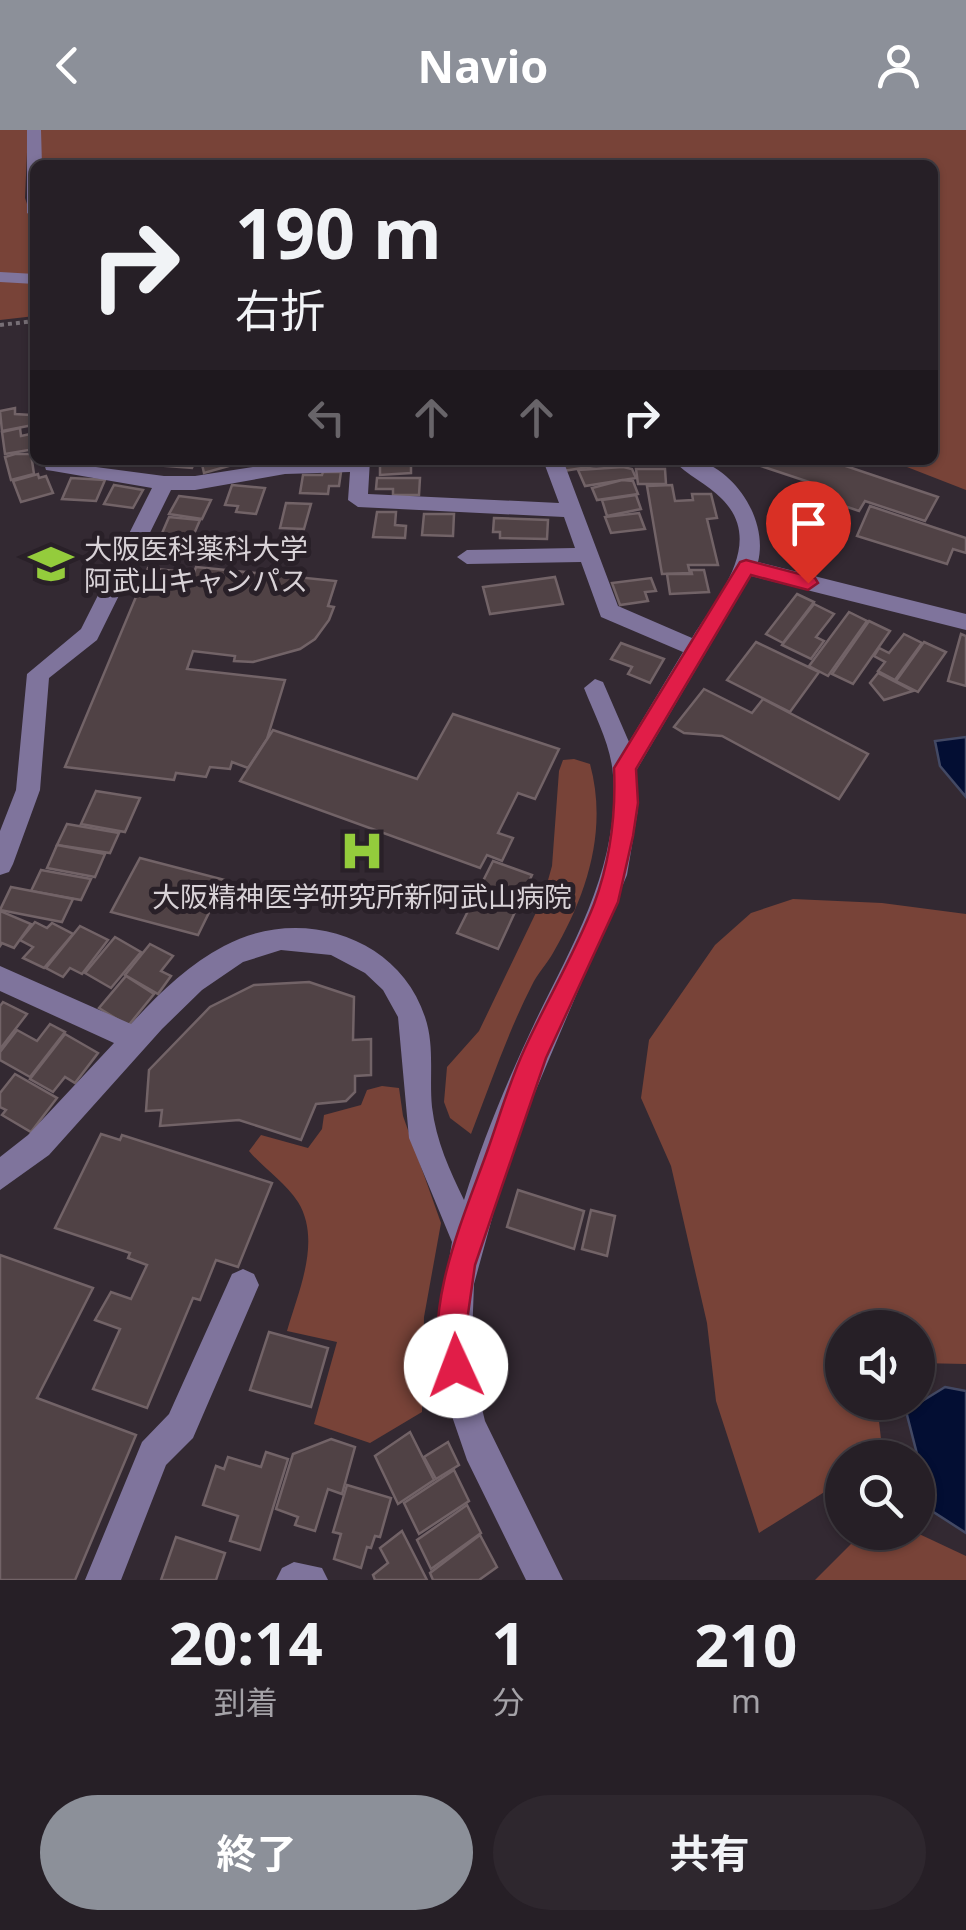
<!DOCTYPE html>
<html lang="ja">
<head>
<meta charset="utf-8">
<style>
	body { margin:0; font-family:"Noto Sans","Noto Sans JP",sans-serif; background:#2e272e; color:#f1f3f6; height:100vh; display:flex; flex-direction:column; font-size:38px; white-space:nowrap }
	* { box-sizing:border-box; margin:0 }
	p { font-size:32px; color:#a4a2a7 }
	.icon { flex:none; width:55px; height:55px; fill:none; stroke:currentColor; stroke-width:2; stroke-linecap:round; stroke-linejoin:round }
	.map { position:relative; height:1450px; overflow:hidden }
	.sheet { display:flex; flex-direction:column; background:#261f26; flex:1 }
	.sheet>* { flex:none }
	.top-card { position:absolute; left:30px; top:30px; width:908px; height:305px; border-radius:15px; box-shadow:0 2px 8px #0004,0 0 0 2px #423d43; background:#261f26; color:#f1f3f6; overflow:hidden }
	.tools { position:absolute; left:825px; top:1180px; display:grid; gap:20px }
	.tools a { display:grid; place-items:center; width:110px; height:110px; border-radius:50%; background:#261f26; box-shadow:0 2px 8px #0004,0 0 0 2px #423d43; font-size:50px }
	.pin { position:absolute; display:grid; place-items:center; width:85px; height:85px; color:#fff; margin:-102px -42px; border-radius:50% 50% 50% 0; rotate:-45deg; box-shadow:0 0 10px #0007 }
	.pin .icon { rotate:45deg }
	.me { position:absolute; width:110px; margin:-55px; rotate:358deg; stroke-linejoin:round; filter:drop-shadow(0 0 8px #0008) }
	.turn { display:flex; align-items:center; gap:35px; height:210px; padding:0 40px; font-size:45px }
	.turn .icon { width:130px; height:130px; stroke-width:2.5 }
	.turn b { display:block; font-size:70px; line-height:85px }
	.lanes { display:flex; align-items:center; height:95px; padding:0 40px; background:#0003; justify-content:center; gap:50px; direction:ltr }
	.lanes .off { opacity:.35 }
	.eta { display:flex; justify-content:space-evenly; align-items:center; height:170px; text-align:center }
	.eta b { font-size:60px; font-weight:700; line-height:70px }
	.cta { display:flex; gap:20px; margin-top:auto; padding:20px 40px }
	.cta a { flex:1; height:115px; border-radius:60px; background:#8c9099; color:#fff; font-size:40px; font-weight:700; line-height:115px; text-align:center }
	.cta a+a { background:#2e272e; color:#f1f3f6 }
	header { display:flex; justify-content:space-between; align-items:center; height:130px; padding:0 40px; background:#8c9099; color:#fff; font-size:45px; font-weight:700 }
	.map>svg:first-child { display:block }
	.forest { fill:#784338 }
	.water { fill:#030e33; stroke:#434964; stroke-width:2.5 }
	.building { fill:#504245; stroke:#726367; stroke-width:2.5 }
	.lines { fill:none; stroke-linecap:round; stroke-linejoin:round }
	.path { stroke:#776f76; stroke-width:4; stroke-dasharray:4 4; stroke-linecap:butt }
	.minor { fill:#7f749c; fill-rule:evenodd }
	.route { fill:#e11d48; stroke:#92132f; stroke-width:2.5 }
	.labels { text-anchor:middle; dominant-baseline:central; stroke-width:10; stroke-linejoin:round; paint-order:stroke }
	.poi-label { font-size:28px; fill:#d8d2d7; stroke:#292028; text-anchor:start }
</style>
</head>
<body>
<header><svg class="icon" aria-label="back" viewBox="0 0 24 24"><path d="M15 5l-7 7 7 7"/></svg>Navio<svg class="icon" aria-label="person" viewBox="0 0 24 24"><circle cx="12" cy="8" r="4"/><path d="M4 21q1-7 8-7t8 7"/></svg></header>
<div class="map">
<svg width="966" height="1450" viewBox="0 0 966 1450">
	<rect width="100%" height="100%" fill="#332932"/>
	<!-- forest -->
	<g class="forest">
		<path d="M0,0H28L25,68L35,98V186L0,190Z"/>
		<path d="M40,0H966V360L889,330H932V35H40Z"/>
		<path d="M574,629L590,634C608,700 587,765 553,823C547,834 537,844 532,855C508,902 490,955 471,1004L450,988L444,972L447,937L479,901L543,768L552,736L559,641L563,630Z"/>
		<path d="M793,769L882,773L966,784V1234L918,1233V1198H842V1272L877,1273L881,1309L866,1327L842,1328V1351L759,1403L716,1271L707,1193L671,1036L641,968L649,910L715,815L751,783Z"/>
		<path d="M382,956L399,958L403,986L441,1093L424,1187L422,1282L370,1313L314,1294L337,1212L287,1201C298,1162 322,1111 298,1072C285,1052 264,1039 249,1021L261,1005L308,1018L322,999L324,985L361,975L367,960Z"/>
		<path d="M886,1402L917,1403L966,1426V1450H815L853,1412Z"/>
	</g>
	<!-- water -->
	<g class="water">
		<path d="M966,607V667L940,636L935,611Z"/>
		<path d="M945,1257L966,1261V1403L918,1372V1328L906,1281Z"/>
	</g>
	<!-- building -->
	<g class="building">
		<path d="M15,278V284L31,285L33,295L2,301L0,281Z"/>
		<path d="M20,298L21,306L35,303V319L5,324L2,302Z"/>
		<path d="M15,324H31L34,344L11,350L5,327Z"/>
		<path d="M154,330H195L192,338L152,335Z"/>
		<path d="M201,330H231L232,335L204,343Z"/>
		<path d="M380,330H411V343L380,345Z"/>
		<path d="M559,330H593L595,336L563,341Z"/>
		<path d="M765,330H828L938,367L925,391L865,371L859,381L803,362L809,352L761,336Z"/>
		<path d="M623,337L632,339L636,348L585,356L578,340Z"/>
		<path d="M636,339H665L666,354H638Z"/>
		<path d="M323,342H341L339,356H329L328,364L300,363L303,345H322Z"/>
		<path d="M38,344L39,348L46,346L53,363L21,372L13,351Z"/>
		<path d="M71,348L105,350L96,371L62,369Z"/>
		<path d="M377,348H420L419,365H393V359H376Z"/>
		<path d="M622,350L633,351L638,364L597,370L592,358Z"/>
		<path d="M114,355L143,360L133,378L104,374Z"/>
		<path d="M232,355L265,358L256,384L236,382L238,376L225,375Z"/>
		<path d="M672,355L675,371L693,370L692,364H711L717,388L707,389L718,435H688L690,443L662,444L647,356Z"/>
		<path d="M636,365L641,379L607,386L602,370Z"/>
		<path d="M179,366L211,370L202,389L169,384Z"/>
		<path d="M286,373L311,374L304,399L280,398Z"/>
		<path d="M870,376L966,408V423L953,419L947,434L857,406Z"/>
		<path d="M377,382H396L395,395L406,396L405,408L373,407Z"/>
		<path d="M639,383L645,399L611,403L605,387Z"/>
		<path d="M424,384H454L453,406L422,405Z"/>
		<path d="M169,387L200,390L191,411L160,408Z"/>
		<path d="M494,388L548,390L547,409L500,408V402H493Z"/>
		<path d="M196,437L336,451L328,476L334,477L329,490L315,509L300,519L253,532L234,531L235,526L193,521L187,539L285,550L267,609L248,638L232,632L230,639L210,637L206,647L176,643L174,650L65,637L148,438L194,443Z"/>
		<path d="M691,440H704L709,462L670,464L667,444H692Z"/>
		<path d="M555,447L563,474L490,484L483,457Z"/>
		<path d="M651,448L656,461L645,462L648,471L620,475L612,453Z"/>
		<path d="M797,464L814,472L783,513L766,504Z"/>
		<path d="M814,474L834,484L816,507L824,511L811,529L782,515Z"/>
		<path d="M849,482L867,491L828,546L809,536Z"/>
		<path d="M869,491L890,501L853,554L832,544Z"/>
		<path d="M904,504L922,513L895,550L878,541L885,532L874,526L879,518L889,523Z"/>
		<path d="M961,504L966,506V556L948,551Z"/>
		<path d="M756,512L819,542L790,582L727,550Z"/>
		<path d="M924,512L946,522L918,562L896,551Z"/>
		<path d="M621,513L664,529L650,553L628,544L632,537L611,529Z"/>
		<path d="M878,543L913,561L884,570L870,553Z"/>
		<path d="M704,559L752,583L763,569L868,624L839,669L722,606L684,603L674,597Z"/>
		<path d="M453,584L559,619L535,669L518,663L498,703L513,708L502,731L487,725L480,738L240,651L273,600L417,649Z"/>
		<path d="M96,661L140,668L125,702L81,694Z"/>
		<path d="M67,694L119,703L110,723L57,715Z"/>
		<path d="M57,715L105,724L95,747L47,738Z"/>
		<path d="M140,728L225,750L198,805L111,782Z"/>
		<path d="M493,731L532,745L498,819L457,803Z"/>
		<path d="M41,740L91,749L81,770L31,761Z"/>
		<path d="M11,757L73,769L62,792L0,780Z"/>
		<path d="M0,781L31,794L14,818L2,813L0,816Z"/>
		<path d="M35,792L47,798L52,793L73,804L44,838L23,828L33,817L20,810Z"/>
		<path d="M80,796L108,810L82,844L70,838L63,847L46,838Z"/>
		<path d="M115,807L141,822L111,858L85,843Z"/>
		<path d="M150,814L173,826L161,841L171,846L158,864L125,845Z"/>
		<path d="M126,846L154,864L128,896L99,878Z"/>
		<path d="M309,852L354,867L353,910L371,909V945L355,946V962L346,971L316,974L301,1010L239,990L160,996L162,980L146,981L149,940L210,877L254,855Z"/>
		<path d="M3,872L27,884L0,919V876Z"/>
		<path d="M50,894L65,902L30,947L0,930V922L17,900L37,911Z"/>
		<path d="M65,904L98,923L75,953L65,947L53,962L30,949Z"/>
		<path d="M15,944L57,968L31,1002L2,985L6,980L0,977V963Z"/>
		<path d="M101,1004L120,1010L122,1005L272,1053L238,1137L216,1130L200,1170L193,1168L147,1278L93,1259L120,1199L95,1190L111,1162L131,1169L147,1135L128,1128L130,1123L55,1098Z"/>
		<path d="M518,1060L584,1081L574,1119L507,1097Z"/>
		<path d="M591,1080L615,1086L607,1126L582,1119Z"/>
		<path d="M0,1125L93,1158L37,1268L136,1305L75,1450H0Z"/>
		<path d="M269,1202L328,1218L311,1277L250,1260Z"/>
		<path d="M410,1302L434,1350L398,1374L375,1326Z"/>
		<path d="M331,1309L355,1317L342,1364L328,1359L315,1401L295,1395L298,1387L276,1379L293,1324Z"/>
		<path d="M448,1312L459,1335L436,1349L424,1327Z"/>
		<path d="M266,1322L288,1329L260,1420L230,1411L238,1386L203,1375L216,1336L224,1339L228,1327L261,1337Z"/>
		<path d="M454,1340L469,1371L419,1404L404,1373Z"/>
		<path d="M347,1355L391,1368L380,1407L375,1406L371,1418L367,1417L361,1438L334,1429L341,1404L333,1402Z"/>
		<path d="M467,1375L481,1403L431,1439L417,1410Z"/>
		<path d="M402,1401L427,1450H375L373,1445L388,1433L380,1418Z"/>
		<path d="M480,1405L497,1437L479,1450H433L430,1443Z"/>
		<path d="M176,1407L225,1423L216,1450H161Z"/>
	</g>
	<g class="lines">
		<!-- path -->
		<path class="path" d="M0,195L35,191"/>
		<!-- minor -->
		<g class="minor">
			<path d="M27,0H41L42,35H35V88L27,83Z"/>
			<path d="M0,142L35,144V154L0,152Z"/>
			<path d="M43,330L164,346H195L285,332L370,330L368,364L559,373L543,330H563L618,476L692,508C717,467 766,413 722,369C708,354 686,345 673,330C680,330 691,328 698,330C738,343 768,392 758,432L966,484V500L751,446L636,641L638,679L627,745L511,1019L474,1154L471,1234L485,1291L563,1450H526L467,1330L444,1263L438,1196L452,1112L409,1008L398,887L383,860L365,843L331,825L281,820L243,832L202,860L162,899L49,1025L0,1060V1027L28,1005L114,913L0,861V836L131,894C158,864 188,835 224,816C297,776 398,804 425,887C435,916 429,947 432,977C436,1011 450,1041 464,1070C483,1009 508,949 535,892C573,813 620,736 613,645C611,615 595,586 584,558L595,549L603,552L629,612L683,522L601,487L581,432L467,434L457,427L467,420L575,418L564,387L358,377L348,370L350,342L285,344L195,360H171L97,510L49,548L40,660L13,734L9,742L0,745V701L16,660L27,544L81,499L152,358L53,341L46,340Z"/>
			<path d="M243,1139L254,1144L259,1155L193,1308L166,1335L121,1450H85L142,1312L169,1284L232,1144Z"/>
			<path d="M294,1432L322,1438L328,1450H276L282,1438Z"/>
		</g>
	</g>
	<!-- route -->
	<path class="route" d="M746,430L815,448L818,453L808,460L751,445L636,639L638,673L633,706L618,772L546,928L475,1135L468,1184L470,1236L466,1247L456,1251L445,1247C419,1184 467,1079 488,1019C500,985 510,950 525,918C547,870 575,823 594,774C610,731 616,683 614,638L740,432Z"/>
	<!-- icons -->
	<defs>
		<g id="university-bare" transform="scale(3.45)"><path d="M0-5L7-2L0 1L-7-2ZM-4 1L0 2.5L4 1V4Q0 6-4 4Z" fill="#94cc3c" stroke="#292028" stroke-width="2.5" paint-order="stroke"/></g>
		<g id="hospital-bare" transform="scale(3.45)"><path d="M-5-5h3v3.5h4V-5h3V5h-3V1.5h-4V5h-3Z" fill="#94cc3c" stroke="#292028" stroke-width="2.5" paint-order="stroke"/></g>
	</defs>
	<g fill-rule="evenodd">
		<use href="#university-bare" x="51" y="434"/>
		<use href="#hospital-bare" x="362" y="721"/>
	</g>
	<g class="labels">
		<!-- poi labels -->
		<g class="poi-label">
			<text x="84" y="418">大阪医科薬科大学<tspan x="84" dy="32">阿武山キャンパス</tspan></text>
			<text x="362" y="766" text-anchor="middle">大阪精神医学研究所新阿武山病院</text>
		</g>
	</g>
</svg>
<div class="tools">
<a><svg class="icon" aria-label="sound" viewBox="0 0 24 24"><path d="M4 9h4l5-4v14l-5-4H4zM17 9q2 3 0 6"/></svg></a>
<a><svg class="icon" aria-label="search" viewBox="0 0 24 24"><circle cx="10" cy="10" r="6"/><path d="M15 15l6 6"/></svg></a>
</div>
<div class="pin" style="left:808px;top:453px;background:#d93025"><svg class="icon" aria-label="arrive" viewBox="0 0 24 24"><path d="M6 21V4h12l-3 4 3 4H6"/></svg></div>
<svg class="me" style="left:456px;top:1236px" viewBox="-20 -20 40 40"><circle r="19" fill="#fff"/><path d="M0-13L10 11 0 6-10 11z" fill="#e11d48"/></svg>
<div class="top-card">
<div class="turn"><svg class="icon" aria-label="right" viewBox="0 0 24 24"><path d="M7 20v-9h11M14 6l5 5-5 5"/></svg><div><b>190 m</b>右折</div></div>
<div class="lanes"><svg class="icon off" aria-label="left" viewBox="0 0 24 24"><path d="M17 20v-9H6M10 6l-5 5 5 5"/></svg><svg class="icon off" aria-label="ahead" viewBox="0 0 24 24"><path d="M12 20V5M6 11l6-6 6 6"/></svg><svg class="icon off" aria-label="ahead" viewBox="0 0 24 24"><path d="M12 20V5M6 11l6-6 6 6"/></svg><svg class="icon" aria-label="right" viewBox="0 0 24 24"><path d="M7 20v-9h11M14 6l5 5-5 5"/></svg></div>
</div>
</div>
<section class="sheet">
<div class="eta">
<div><b>20:14</b><p>到着</p></div>
<div><b>1</b><p>分</p></div>
<div><b>210</b><p>m</p></div>
</div>
<div class="cta"><a>終了</a><a>共有</a></div>
</section>
</body>
</html>
